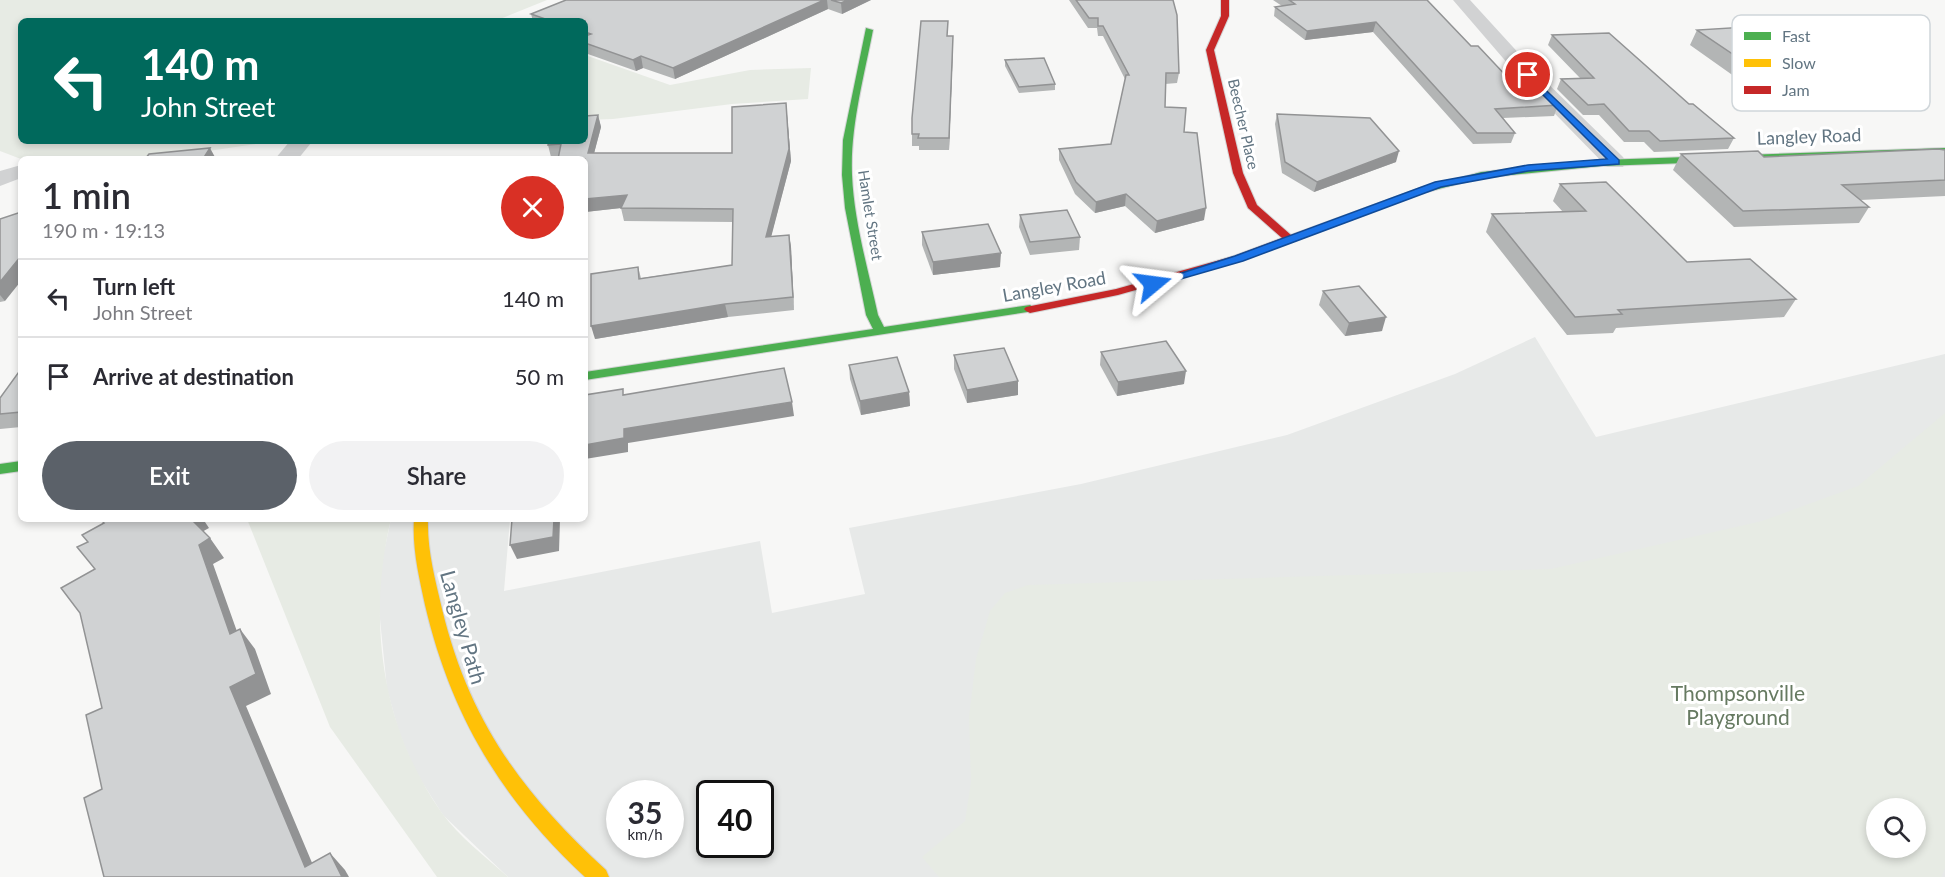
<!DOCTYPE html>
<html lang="en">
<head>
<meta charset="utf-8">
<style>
	body { margin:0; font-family:Lato,sans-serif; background:#f2f2f3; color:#2b2b33; height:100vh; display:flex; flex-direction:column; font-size:22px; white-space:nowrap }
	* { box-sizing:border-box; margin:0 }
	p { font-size:20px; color:#7c7c81 }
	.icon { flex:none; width:33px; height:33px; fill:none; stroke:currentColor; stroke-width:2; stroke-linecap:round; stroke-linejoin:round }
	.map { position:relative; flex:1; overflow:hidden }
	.drawer { position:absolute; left:18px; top:156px; width:570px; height:366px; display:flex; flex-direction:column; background:#fff; border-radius:9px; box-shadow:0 3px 9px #0003 }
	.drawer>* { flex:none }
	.guide { position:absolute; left:18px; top:18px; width:570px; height:126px; border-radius:9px; box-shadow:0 3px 9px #0003; background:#00695c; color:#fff; overflow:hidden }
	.tools { position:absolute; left:1866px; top:798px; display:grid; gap:12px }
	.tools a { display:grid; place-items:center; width:60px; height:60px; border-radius:50%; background:#fff; box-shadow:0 3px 9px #0003; font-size:30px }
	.speed { position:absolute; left:606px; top:780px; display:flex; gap:12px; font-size:30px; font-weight:700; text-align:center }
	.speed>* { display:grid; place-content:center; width:78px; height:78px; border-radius:50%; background:#fff; box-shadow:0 3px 9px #0003; line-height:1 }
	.speed small { font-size:15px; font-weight:400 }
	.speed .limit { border:3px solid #111; border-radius:9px; background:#fff; color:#111 }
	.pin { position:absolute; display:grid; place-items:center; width:51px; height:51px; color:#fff; margin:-26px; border:3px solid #fff; border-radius:50%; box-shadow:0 2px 6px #0007 }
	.me { position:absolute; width:66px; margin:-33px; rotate:74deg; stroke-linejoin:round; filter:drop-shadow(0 0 4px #0008) }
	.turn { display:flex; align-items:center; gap:21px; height:126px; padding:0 24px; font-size:27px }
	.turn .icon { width:78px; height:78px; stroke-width:2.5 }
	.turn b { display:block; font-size:42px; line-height:51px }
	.round { display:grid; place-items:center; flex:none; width:63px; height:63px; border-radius:32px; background:#f2f2f3 }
	.head { display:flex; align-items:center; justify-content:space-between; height:102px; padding:0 24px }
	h1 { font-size:36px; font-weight:600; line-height:45px }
	.cta { display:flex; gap:12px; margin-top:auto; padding:12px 24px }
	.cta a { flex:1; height:69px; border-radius:36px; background:#5b6169; color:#fff; font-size:24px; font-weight:600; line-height:69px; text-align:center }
	.cta a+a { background:#f2f2f3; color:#2b2b33 }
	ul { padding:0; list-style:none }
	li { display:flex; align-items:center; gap:18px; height:78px; padding:0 24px; border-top:2px solid #e1e1e2 }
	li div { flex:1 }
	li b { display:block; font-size:22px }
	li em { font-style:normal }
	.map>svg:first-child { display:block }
	.built { fill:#e7e9e8; fill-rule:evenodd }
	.green { fill:#e7ebe4; fill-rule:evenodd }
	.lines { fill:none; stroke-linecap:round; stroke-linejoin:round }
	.fast-casing { stroke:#d4d5d6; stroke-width:2 }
	.slow-casing { stroke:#d4d5d6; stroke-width:2 }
	.jam-casing { stroke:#d4d5d6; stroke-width:2 }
	.street { fill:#d1d2d3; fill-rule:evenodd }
	.fast { fill:#4caf50; fill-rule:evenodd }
	.slow { fill:#ffc107; fill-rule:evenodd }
	.jam { fill:#c62828; fill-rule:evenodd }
	.wall { fill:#b3b5b5 }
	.shaded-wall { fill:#929394 }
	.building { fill:#d0d2d3; stroke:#929394; stroke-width:1.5 }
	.route { fill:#1a73e8; stroke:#114b97; stroke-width:1.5 }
	.labels { text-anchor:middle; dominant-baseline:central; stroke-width:6; stroke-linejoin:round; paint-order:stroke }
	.far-street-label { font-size:15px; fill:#627582; stroke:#fff }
	.street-label { font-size:18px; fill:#627582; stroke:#fff }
	.near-street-label { font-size:21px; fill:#627582; stroke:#fff }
	.near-park-label { font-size:21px; fill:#667a61; stroke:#fff }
	.key { fill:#fff; stroke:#d0d6da; stroke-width:1.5 }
	.key-label { font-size:16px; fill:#627582 }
</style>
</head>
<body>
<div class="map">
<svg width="1945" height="877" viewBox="0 0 1945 877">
	<rect width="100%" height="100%" fill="#f7f7f6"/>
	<!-- built -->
	<path class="built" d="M1535,337L1596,437L1945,354V877H508L443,815L415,771L399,732L387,689L378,599L382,561L391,519H510L504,591L760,541L772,613L865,594L849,528L1081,484L1287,435L1455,374ZM620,794H670V844H620ZM710,794H760V844H710ZM1876,808H1916V848H1876Z"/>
	<!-- green -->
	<g class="green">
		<path d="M0,0H547L495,21H21V141H277L154,159H21L0,151Z"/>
		<path d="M585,55L670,85L750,70L811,68L808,99L732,104L613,119L585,120Z"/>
		<path d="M1945,413V868L1941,877H939L922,857L965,821L971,782L969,717L976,659L990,611L1005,593L1028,585L1551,569L1762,521L1858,486ZM1916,808V848H1876V808Z"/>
		<path d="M247,519H391C367,620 381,727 442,813C459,837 486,857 508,877H437L330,727Z"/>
	</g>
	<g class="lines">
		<!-- fast casing -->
		<g class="fast-casing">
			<g id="fast">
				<path d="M866,28L873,30C864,77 850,127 852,175C854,222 868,269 878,315L884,327L1030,305L1036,309L1034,311L585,380V372L873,329L866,315L845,208L842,175L843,140Z"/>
				<path d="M1945,148V154L1601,166L1481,178L1427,192L1422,189L1481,172L1601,160Z"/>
				<path d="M21,461V471L0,474V464Z"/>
			</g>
		</g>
		<!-- slow casing -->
		<g class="slow-casing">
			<path id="slow" d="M414,519H428C427,550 435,579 442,609C469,721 522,793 606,870L609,877H585C502,800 451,716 425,605C419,577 412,548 414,519Z"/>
		</g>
		<!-- jam casing -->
		<g class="jam-casing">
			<path id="jam" d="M1221,0H1229V16L1214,50L1243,173L1257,205L1291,235L1423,187L1427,186L1432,189L1242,260L1118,295L1030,313L1026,311L1024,309L1026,307L1116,289L1234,256L1282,238L1248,208L1233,173L1206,50L1221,16Z"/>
		</g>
		<!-- street -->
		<g class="street">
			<path d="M1453,0H1470L1535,71L1623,157L1626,162L1623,167H1607L1521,79Z"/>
			<path d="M290,141L311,143L298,159H275Z"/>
			<path d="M21,165V178L0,186V171Z"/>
		</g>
		<!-- fast -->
		<use href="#fast" class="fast"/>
		<!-- slow -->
		<use href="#slow" class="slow"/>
		<!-- jam -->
		<use href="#jam" class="jam"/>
	</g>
	<!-- wall -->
	<g class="wall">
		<path d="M566,0H871L842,14L828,9L675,79L643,68L636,71L585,53V21H533L531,14Z"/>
		<path d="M1069,0H1173L1179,73L1177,83L1165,84V107L1184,132L1204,220L1155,233L1125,206L1095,213L1075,194L1059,160V149L1111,144L1125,79L1103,36H1098L1097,28H1088Z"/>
		<path d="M1273,0H1427L1471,46L1510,80L1558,105L1554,116L1503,118L1515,133L1511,143L1473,144L1373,32L1305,40L1274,16L1275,7L1282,6Z"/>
		<path d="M1697,30L1880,61L1922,85L1912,101L1850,104L1846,110L1798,111L1752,78L1738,79L1690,45Z"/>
		<path d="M1552,35L1689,104L1734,138L1728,149L1654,152L1644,142H1624L1599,115H1583L1557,89L1561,79L1580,78L1548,45Z"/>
		<path d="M948,36L953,47L949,150H919V146H912V118Z"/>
		<path d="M1005,60L1055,84V90L1019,93L1005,66Z"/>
		<path d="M786,103L791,161L771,236L789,235L791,247L794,310L728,317L595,339L638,267L641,278L732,265L733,222L624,221L621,208L585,212L559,157H551L548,145L598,115L601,127L594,153H732Z"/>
		<path d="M1277,114L1396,162L1314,192L1282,173L1275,124Z"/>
		<path d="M1945,150V196L1860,200L1869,207L1859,223L1734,227L1673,170L1681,154L1764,157Z"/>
		<path d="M1560,184L1687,262L1796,299L1784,317L1616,328L1613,333L1567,335L1486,232L1492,214L1563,212L1553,201Z"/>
		<path d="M1020,215L1080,237L1079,250L1030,255L1019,227Z"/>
		<path d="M0,219L5,301L0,302Z"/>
		<path d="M922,232L1000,267L933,275L922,245Z"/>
		<path d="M1323,291L1382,331L1345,336L1319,305Z"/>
		<path d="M1101,352L1184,384L1117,396L1100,365Z"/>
		<path d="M954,355L1018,381V395L967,403L954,369Z"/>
		<path d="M849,365L909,392L910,406L861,415L850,379Z"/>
		<path d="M21,369V427L0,429V398Z"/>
	</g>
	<!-- shaded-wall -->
	<g class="shaded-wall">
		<path d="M824,0H827L828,9L675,79L673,68Z"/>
		<path d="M848,0H871L842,14L841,3Z"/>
		<path d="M1376,22L1373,32L1305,40L1307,31Z"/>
		<path d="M953,36V47L949,150V138Z"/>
		<path d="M641,56L643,68L636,71L633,60Z"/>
		<path d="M786,103L791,161L768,249L766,237Z"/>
		<path d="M598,115L601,127L591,165L588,153Z"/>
		<path d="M210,148L216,159H203Z"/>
		<path d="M1399,151L1396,162L1314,192L1317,182Z"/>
		<path d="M1126,194L1125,206L1095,213L1096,202Z"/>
		<path d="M627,195L630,207L585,212V199Z"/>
		<path d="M1206,208L1204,220L1155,233L1157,221Z"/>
		<path d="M789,235L791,247L794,310L793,297Z"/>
		<path d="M1001,253L1000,267L933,275V262Z"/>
		<path d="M21,256V281L5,301L0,295V282Z"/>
		<path d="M725,304L728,317L595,339L591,326Z"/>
		<path d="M1386,317L1382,331L1345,336L1349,323Z"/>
		<path d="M1186,371L1184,384L1117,396L1118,382Z"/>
		<path d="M1018,381V395L967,403V390Z"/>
		<path d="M909,392L910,406L861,415L860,401Z"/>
		<path d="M792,402L794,416L628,443V452L585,459V445L624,429Z"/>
		<path d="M189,519H203L209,528L200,533Z"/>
		<path d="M554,519H560L559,551L517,559L510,545Z"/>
		<path d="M210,538L224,558L213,564L245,654L230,634L199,545Z"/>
		<path d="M240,629L255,649L271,694L246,706L318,877L305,867L230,687Z"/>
		<path d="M330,853L345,870L349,877H342Z"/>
	</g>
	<!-- building -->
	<g class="building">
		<path d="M566,0H824L673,68L641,56L633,60L585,43V36L591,34L585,32V21H551L531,14Z"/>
		<path d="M831,0H848L841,3Z"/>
		<path d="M1076,0H1173L1177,15L1179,73H1166L1165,107L1186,108L1184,132L1197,133L1206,208L1157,221L1126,194L1096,202L1076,182L1059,149L1111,144L1126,75H1129L1103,26H1098V18H1089Z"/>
		<path d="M1289,0H1427L1471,46H1478L1510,80H1532L1558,105L1495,109L1515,133H1477L1376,22L1307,31L1275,7L1295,4Z"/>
		<path d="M921,21H948L947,36H953L949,138H918L919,134H912V118Z"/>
		<path d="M1779,25L1872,37L1880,61L1922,85L1848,89L1856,94L1807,95L1760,63H1746L1697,30Z"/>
		<path d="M1609,33L1689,104H1693L1734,138L1660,141L1649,131H1629L1604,104L1588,105L1561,79L1594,78L1552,35Z"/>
		<path d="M1044,58L1055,84L1019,87L1005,60Z"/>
		<path d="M786,103L789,149L766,237L789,235L793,297L725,304L591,326V274L638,267L639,279L732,265L733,209L621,208L627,195L585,199V159H558L561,144L548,145L549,141H585V116L598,115L588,153H732V107Z"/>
		<path d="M1277,114L1370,118L1399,151L1317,182L1285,162Z"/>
		<path d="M210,148L203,159H145L149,154Z"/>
		<path d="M1938,149L1945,150V180L1842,185L1869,207L1743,211L1681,154L1758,151L1764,157Z"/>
		<path d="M1606,182L1687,262L1750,259L1796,299L1618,310L1622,314L1575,317L1492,214L1586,211L1560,184Z"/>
		<path d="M1067,210L1080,237L1030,242L1020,215Z"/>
		<path d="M21,212V256L0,282V219Z"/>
		<path d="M988,224L1001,253L933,262L922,232Z"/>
		<path d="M1359,286L1386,317L1349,323L1323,291Z"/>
		<path d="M1166,341L1186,371L1118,382L1101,352Z"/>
		<path d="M1004,348L1018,381L967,390L954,355Z"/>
		<path d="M897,357L909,392L860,401L849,365Z"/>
		<path d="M784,368L792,402L624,429V438L585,445V395L623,389V395Z"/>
		<path d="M21,369V412L0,414V398Z"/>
		<path d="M103,519H191L210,538L199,545L230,634L240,629L256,674L230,687L305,867L330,853L342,877H104L84,798L102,789L86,715L102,708L80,613L61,588L95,569L77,547L88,542L82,535L104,523L101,520Z"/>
		<path d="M512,519H554L553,537L510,545Z"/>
	</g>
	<!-- route -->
	<path class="route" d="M1528,73L1619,160V164L1528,171L1441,187L1243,261L1153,287L1147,284L1235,256L1435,182L1528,165L1607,159L1525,77Z"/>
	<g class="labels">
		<!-- far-street labels -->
		<g class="far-street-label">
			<text transform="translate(1244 124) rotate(77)">Beecher Place</text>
			<text transform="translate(871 215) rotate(81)">Hamlet Street</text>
		</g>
		<!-- street labels -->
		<g class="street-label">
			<text transform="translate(1809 136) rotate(-2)">Langley Road</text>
			<text transform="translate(1054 286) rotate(-10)">Langley Road</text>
		</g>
		<!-- near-street labels -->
		<g class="near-street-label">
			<text transform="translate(464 627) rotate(74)">Langley Path</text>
		</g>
		<!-- near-park labels -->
		<g class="near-park-label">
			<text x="1738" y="692">Thompsonville<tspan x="1738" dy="24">Playground</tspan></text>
		</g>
	</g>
	<!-- legend -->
	<rect x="1732" y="15" width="198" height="96" rx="9" class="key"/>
	<rect x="1744" y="32" width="27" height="8" fill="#4caf50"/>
	<rect x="1744" y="59" width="27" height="8" fill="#ffc107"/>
	<rect x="1744" y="86" width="27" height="8" fill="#c62828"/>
	<g class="key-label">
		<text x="1782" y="42">Fast</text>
		<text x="1782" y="69">Slow</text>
		<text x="1782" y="96">Jam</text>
	</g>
</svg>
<div class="tools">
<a><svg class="icon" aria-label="search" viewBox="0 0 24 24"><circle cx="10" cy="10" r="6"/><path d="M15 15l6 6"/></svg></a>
</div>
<div class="speed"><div>35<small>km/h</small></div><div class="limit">40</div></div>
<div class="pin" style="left:1528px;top:75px;background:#d93025"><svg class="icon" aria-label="arrive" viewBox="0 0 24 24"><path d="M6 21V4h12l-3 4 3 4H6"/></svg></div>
<svg class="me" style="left:1153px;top:284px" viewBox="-20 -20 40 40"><path d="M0-17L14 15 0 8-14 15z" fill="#1a73e8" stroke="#fff" stroke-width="4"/></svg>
<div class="guide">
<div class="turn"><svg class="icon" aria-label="left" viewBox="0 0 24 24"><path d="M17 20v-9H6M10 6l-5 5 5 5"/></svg><div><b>140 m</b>John Street</div></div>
</div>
<section class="drawer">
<div class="head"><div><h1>1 min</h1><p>190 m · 19:13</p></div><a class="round" style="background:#d93025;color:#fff"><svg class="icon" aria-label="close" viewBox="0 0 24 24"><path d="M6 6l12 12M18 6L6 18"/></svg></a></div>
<ul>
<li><svg class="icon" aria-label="left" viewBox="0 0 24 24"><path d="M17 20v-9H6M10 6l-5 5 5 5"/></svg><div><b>Turn left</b><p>John Street</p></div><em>140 m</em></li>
<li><svg class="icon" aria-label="arrive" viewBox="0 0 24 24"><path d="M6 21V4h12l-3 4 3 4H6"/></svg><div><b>Arrive at destination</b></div><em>50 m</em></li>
</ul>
<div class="cta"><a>Exit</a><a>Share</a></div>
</section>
</div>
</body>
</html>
